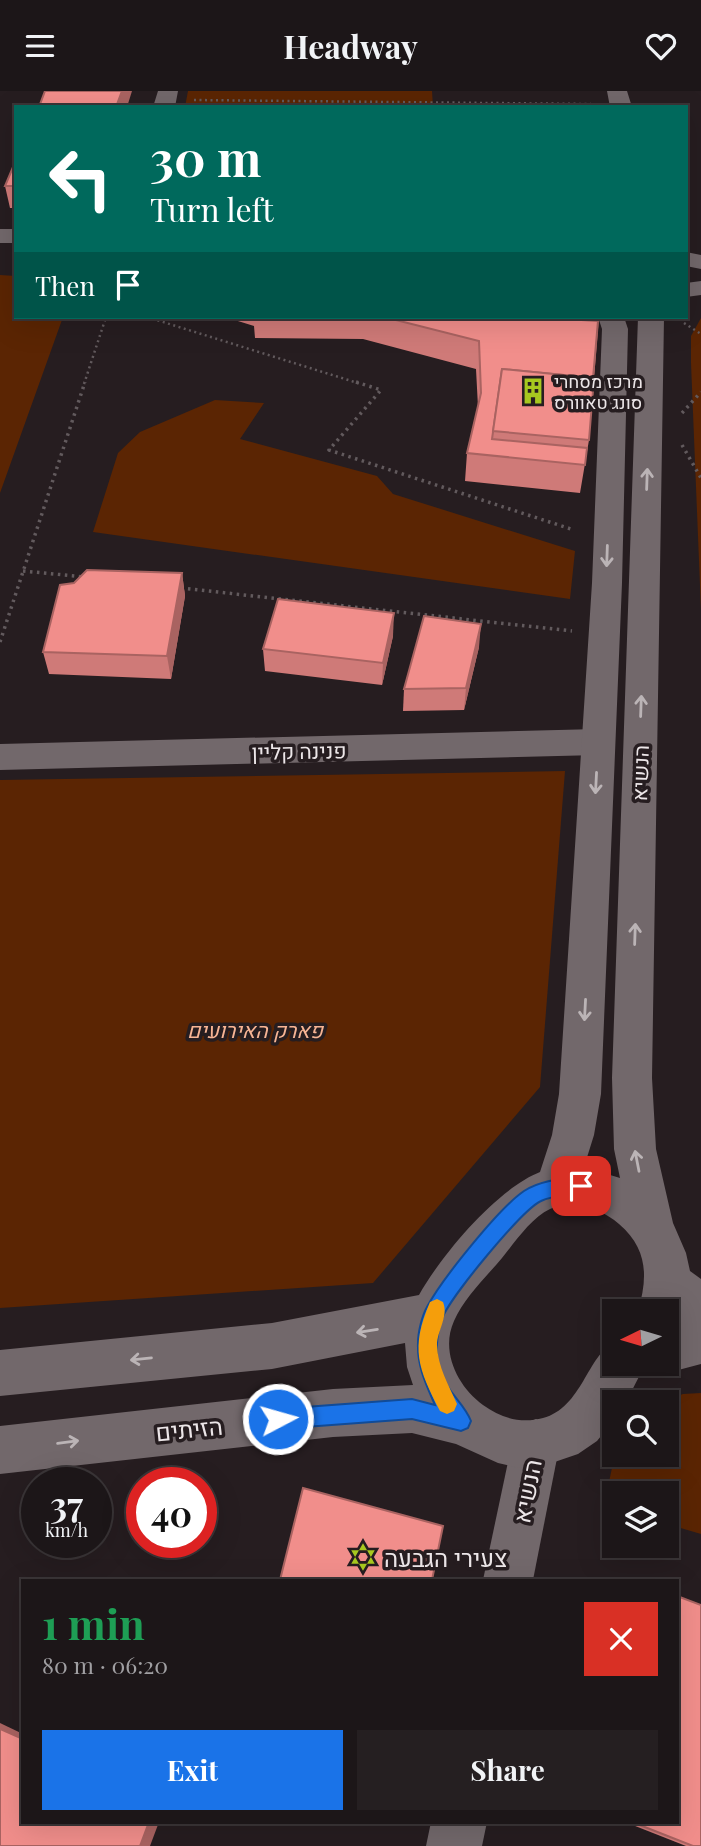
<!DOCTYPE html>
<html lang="en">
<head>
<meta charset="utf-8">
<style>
	body { margin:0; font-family:"Playfair Display",Heebo,serif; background:#251f21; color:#f1f3f6; height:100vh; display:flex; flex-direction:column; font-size:26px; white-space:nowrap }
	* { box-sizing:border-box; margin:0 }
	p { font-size:23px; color:#a09fa2 }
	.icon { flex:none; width:38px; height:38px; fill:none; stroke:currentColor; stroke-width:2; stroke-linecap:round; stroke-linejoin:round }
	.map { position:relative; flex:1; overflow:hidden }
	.panel { position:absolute; left:21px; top:1488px; width:658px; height:245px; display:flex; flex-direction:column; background:#1c1618; border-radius:0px; box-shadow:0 7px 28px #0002,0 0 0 2px #3a3537 }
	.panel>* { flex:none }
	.hud { position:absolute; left:14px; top:14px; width:674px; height:214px; border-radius:0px; box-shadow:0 7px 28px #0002,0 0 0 2px #3a3537; background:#00695c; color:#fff; overflow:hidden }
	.needle { width:46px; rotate:265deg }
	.fabs { position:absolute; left:602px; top:1208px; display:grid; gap:14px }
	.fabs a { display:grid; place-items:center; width:77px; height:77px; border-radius:0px; background:#1c1618; box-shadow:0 7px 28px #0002,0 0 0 2px #3a3537; font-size:35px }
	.speed { position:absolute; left:21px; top:1376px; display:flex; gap:14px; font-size:35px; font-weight:700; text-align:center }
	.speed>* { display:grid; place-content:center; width:91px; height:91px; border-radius:50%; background:#1c1618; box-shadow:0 7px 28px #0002,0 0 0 2px #3a3537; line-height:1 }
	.speed small { font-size:18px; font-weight:400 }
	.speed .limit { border:10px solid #d22; background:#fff; color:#111 }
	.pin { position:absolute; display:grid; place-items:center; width:60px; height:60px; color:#fff; margin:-30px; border-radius:14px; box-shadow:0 4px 10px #0006 }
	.me { position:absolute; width:77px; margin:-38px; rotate:84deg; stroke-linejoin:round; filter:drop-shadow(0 0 5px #0008) }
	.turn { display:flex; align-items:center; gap:24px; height:147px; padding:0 21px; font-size:32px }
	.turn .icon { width:91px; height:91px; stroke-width:2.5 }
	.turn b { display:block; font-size:49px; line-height:60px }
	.then { display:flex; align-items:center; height:66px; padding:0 21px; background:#0003; gap:14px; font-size:26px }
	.round { display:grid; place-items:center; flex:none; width:74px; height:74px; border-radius:0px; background:#251f21 }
	.headline { display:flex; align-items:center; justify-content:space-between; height:119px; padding:0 21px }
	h1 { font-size:42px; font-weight:700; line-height:52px; color:#1e9e55 }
	.primary-button { display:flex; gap:14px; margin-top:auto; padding:14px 21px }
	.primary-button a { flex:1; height:80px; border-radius:0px; background:#1a73e8; color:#fff; font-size:28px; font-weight:700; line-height:80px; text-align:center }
	.primary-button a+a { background:#251f21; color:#f1f3f6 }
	header { display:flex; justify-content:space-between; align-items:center; height:91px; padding:0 21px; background:#1c1618; font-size:32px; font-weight:700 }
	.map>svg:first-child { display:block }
	.green { fill:#5b2503 }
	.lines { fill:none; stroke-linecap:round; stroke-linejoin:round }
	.path-far1 { stroke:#625a5d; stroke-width:2.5; stroke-dasharray:2 3.5; stroke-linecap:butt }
	.path { stroke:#625a5d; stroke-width:3.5; stroke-dasharray:2.5 4.5; stroke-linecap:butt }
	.minor { fill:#72686b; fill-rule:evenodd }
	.tertiary { fill:#72686b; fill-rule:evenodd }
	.wall { fill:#cf7a78 }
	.shaded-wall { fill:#a96361 }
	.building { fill:#f18e8b; stroke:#a96361; stroke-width:2 }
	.oneway { stroke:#bbb4b6 }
	.route { fill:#1a73e8; stroke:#114b97; stroke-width:2 }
	.slow { fill:#f59e0b }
	.labels { text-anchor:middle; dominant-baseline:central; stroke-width:7; stroke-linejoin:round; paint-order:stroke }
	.far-poi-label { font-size:18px; fill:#ece6e8; stroke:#261d20; text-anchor:start }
	.street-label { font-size:21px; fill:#ece6e8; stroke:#261d20 }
	.park-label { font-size:21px; font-style:italic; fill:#f7b494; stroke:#261d20 }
	.near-street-label { font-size:24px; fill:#ece6e8; stroke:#261d20 }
	.near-poi-label { font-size:24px; fill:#ece6e8; stroke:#261d20; text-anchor:start }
</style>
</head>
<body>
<header><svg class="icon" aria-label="menu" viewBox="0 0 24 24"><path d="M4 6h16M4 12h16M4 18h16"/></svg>Headway<svg class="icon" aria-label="heart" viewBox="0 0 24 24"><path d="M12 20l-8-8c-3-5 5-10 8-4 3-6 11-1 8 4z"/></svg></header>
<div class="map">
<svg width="701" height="1755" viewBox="0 0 701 1755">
	<rect width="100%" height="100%" fill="#261d20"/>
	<!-- green -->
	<g class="green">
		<path d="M188,0H432L433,16H185Z"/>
		<path d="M0,184L16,185V226H63L0,402Z"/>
		<path d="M701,227V519L691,272V245Z"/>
		<path d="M215,309L264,312L240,348L377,385L393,403L575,460L570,508L93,441L118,362L140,341Z"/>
		<path d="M565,680L540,996L373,1192L0,1217V689Z"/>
		<path d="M701,1302V1443L667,1433V1402H614V1417L604,1414L615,1363H667V1311H661L683,1303Z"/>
	</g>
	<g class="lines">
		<!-- path-far1 -->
		<g class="path-far1">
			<path d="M194,9L591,13"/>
			<path d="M147,226L361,293"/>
			<path d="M684,232L701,243"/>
			<path d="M84,293L106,226"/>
		</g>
		<!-- path -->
		<g class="path">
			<path d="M356,291L381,299L329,359L574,439"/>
			<path d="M682,322L701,301"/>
			<path d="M682,354L701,387"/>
			<path d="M23,480L85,486"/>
			<path d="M181,497L572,540"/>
			<path d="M0,551L85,291"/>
		</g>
		<!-- minor -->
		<g class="minor">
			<path d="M158,0H178L175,16H153Z"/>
			<path d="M598,638L610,642L615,651L610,660L598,664L0,679V653Z"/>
			<path d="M536,1328L553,1335L560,1352L533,1489H483L512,1352L519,1335Z"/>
			<path d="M431,1731H487L482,1755H426Z"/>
		</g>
		<!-- tertiary -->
		<g class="tertiary">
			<path d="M607,0H627L632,16H610Z"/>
			<rect x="0" y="138" width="16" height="14"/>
			<path d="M686,161L701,164V178L686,175Z"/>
			<path d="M701,190V204L686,206V192Z"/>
			<path d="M598,226H624L628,238L622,492L601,1003L594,1044L584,1076L620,1087L614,1058L612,987L638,226H664L652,987L656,1058L673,1132L686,1162L690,1180L701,1188V1273L667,1282L651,1275L649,1272H667V1220H638C648,1186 648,1158 619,1133C602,1118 573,1107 550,1118C531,1127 515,1151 502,1167C486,1186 464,1207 454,1230C440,1261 458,1296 483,1314C501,1327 521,1333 543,1327C582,1317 588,1263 614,1252V1272H646L626,1311H614V1329L597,1350L578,1363L540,1376L519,1377L498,1372L456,1353L412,1342L333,1346L0,1383V1335L333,1298L413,1294L407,1276L405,1252L272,1278L0,1305V1259L272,1232L419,1204C442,1163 497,1098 540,1081L552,1044L559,1003L592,492L602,238Z"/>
		</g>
	</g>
	<!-- wall -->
	<g class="wall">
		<path d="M16,69V117H10L5,95Z"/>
		<path d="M225,226H599L589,349L580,402L465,390L467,362L478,316L476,278L363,248L255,247L254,235Z"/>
		<path d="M182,482L185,505L171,588L49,583L43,561Z"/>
		<path d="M393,545L382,594L265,580L263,558Z"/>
		<path d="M479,556L464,619L403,620L404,598Z"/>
		<path d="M625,1731H677L701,1755H686Z"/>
	</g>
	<!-- shaded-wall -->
	<g class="shaded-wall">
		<path d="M122,0H132L127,16H116Z"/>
		<path d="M182,482L185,505L171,588L167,565Z"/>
		<path d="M394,522L393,545L382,594L383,572Z"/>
		<path d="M481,533L479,556L464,619L466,597Z"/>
		<path d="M0,1632L23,1643V1648L0,1638Z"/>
		<path d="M149,1731H159L150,1755H140Z"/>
	</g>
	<!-- building -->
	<g class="building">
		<path d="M45,0H122L116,16H39Z"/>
		<path d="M16,69V95H5Z"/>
		<path d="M384,226H531L598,230L593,287L502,278L492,348L587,357L585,374L467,362L481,302L479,250Z"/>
		<path d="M502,278L594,287L589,349L493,340Z"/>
		<path d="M87,479L182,482L167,565L43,561L60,494L74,492Z"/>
		<path d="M278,508L394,522L383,572L263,558Z"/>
		<path d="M424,525L481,533L466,597L404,598Z"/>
		<path d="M303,1397L443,1435L432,1489H280Z"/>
		<path d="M677,1505L701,1514V1755H693L632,1731H677Z"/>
		<path d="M0,1638L23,1648V1731H149L140,1755H0Z"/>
	</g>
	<!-- one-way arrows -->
	<defs><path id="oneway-shaft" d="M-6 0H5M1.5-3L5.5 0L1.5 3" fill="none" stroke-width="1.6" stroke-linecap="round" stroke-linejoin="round" transform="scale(1.75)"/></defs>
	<g class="oneway">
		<use href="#oneway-shaft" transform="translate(647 388) rotate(-88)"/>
		<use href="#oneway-shaft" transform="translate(607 465) rotate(92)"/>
		<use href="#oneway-shaft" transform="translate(641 615) rotate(-88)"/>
		<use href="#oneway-shaft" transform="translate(596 692) rotate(93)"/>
		<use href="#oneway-shaft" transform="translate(635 843) rotate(-88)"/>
		<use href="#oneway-shaft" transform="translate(585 919) rotate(93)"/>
		<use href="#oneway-shaft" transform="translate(637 1070) rotate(-101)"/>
		<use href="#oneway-shaft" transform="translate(367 1240) rotate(171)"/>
		<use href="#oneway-shaft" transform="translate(141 1268) rotate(174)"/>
		<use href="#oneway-shaft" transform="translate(68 1351) rotate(-7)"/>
	</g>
	<!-- route -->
	<path class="route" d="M581,1087L587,1089L590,1095L587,1101C572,1107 556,1102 541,1110C522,1119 449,1207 442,1228C436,1244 435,1265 440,1281C447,1301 464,1312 471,1330L468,1337L461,1340L412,1328L278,1338L271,1335L268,1328L271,1321L278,1318L412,1308L435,1314C426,1293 417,1275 418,1252C418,1241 422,1225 427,1216C442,1188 499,1117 524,1100C541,1089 562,1087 581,1087Z"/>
	<!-- slow -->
	<path class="slow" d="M437,1208L443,1211C449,1225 437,1240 437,1254C438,1277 448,1292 457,1313L454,1320L447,1323L440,1320C418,1277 410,1258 430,1211Z"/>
	<!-- icons -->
	<defs>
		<g id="building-bare" transform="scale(2.1)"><path d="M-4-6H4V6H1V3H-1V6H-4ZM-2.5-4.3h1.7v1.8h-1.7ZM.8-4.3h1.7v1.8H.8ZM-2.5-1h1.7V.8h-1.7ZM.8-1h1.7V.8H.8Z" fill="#a7c81f" stroke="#261d20" stroke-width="2.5" paint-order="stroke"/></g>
		<g id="synagogue-bare" transform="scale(2.1)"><path d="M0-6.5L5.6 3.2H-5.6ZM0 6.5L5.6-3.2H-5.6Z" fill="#a7c81f" stroke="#261d20" stroke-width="2.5" paint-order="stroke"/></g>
	</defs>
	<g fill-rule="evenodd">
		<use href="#building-bare" x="533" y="300"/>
		<use href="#synagogue-bare" x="363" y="1466"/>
	</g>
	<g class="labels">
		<!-- far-poi labels -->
		<g class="far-poi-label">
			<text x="554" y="290">מרכז מסחרי<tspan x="554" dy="21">סונג טאוורס</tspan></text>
		</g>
		<!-- street labels -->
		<g class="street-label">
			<text transform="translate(299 659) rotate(-1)">פנינה קליין</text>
			<text transform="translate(639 682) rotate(-88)">הנשיא</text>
		</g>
		<!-- park labels -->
		<g class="park-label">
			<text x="255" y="938">פארק האירועים</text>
		</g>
		<!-- near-street labels -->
		<g class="near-street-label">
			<text transform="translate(189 1337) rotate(-6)">הזיתים</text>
			<text transform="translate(526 1400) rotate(-79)">הנשיא</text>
		</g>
		<!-- near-poi labels -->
		<g class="near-poi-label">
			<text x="384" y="1466">צעירי הגבעה</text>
		</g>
	</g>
</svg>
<div class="fabs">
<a><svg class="needle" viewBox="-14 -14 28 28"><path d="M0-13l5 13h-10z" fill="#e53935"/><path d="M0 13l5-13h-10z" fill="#a09fa2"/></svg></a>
<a><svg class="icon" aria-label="search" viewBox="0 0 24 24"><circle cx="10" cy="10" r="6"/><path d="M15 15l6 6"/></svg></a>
<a><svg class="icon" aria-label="layers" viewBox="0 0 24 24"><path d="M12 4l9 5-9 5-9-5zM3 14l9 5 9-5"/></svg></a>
</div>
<div class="speed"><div>37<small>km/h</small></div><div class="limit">40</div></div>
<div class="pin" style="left:581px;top:1095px;background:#d93025"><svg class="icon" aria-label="arrive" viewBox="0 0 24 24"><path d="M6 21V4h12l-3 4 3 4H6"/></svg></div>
<svg class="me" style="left:278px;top:1328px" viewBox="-20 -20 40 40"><circle r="17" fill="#1a73e8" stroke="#fff" stroke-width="3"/><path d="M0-11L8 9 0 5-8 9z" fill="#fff"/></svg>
<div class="hud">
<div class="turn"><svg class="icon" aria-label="left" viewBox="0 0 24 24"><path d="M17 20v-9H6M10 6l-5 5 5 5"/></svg><div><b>30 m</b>Turn left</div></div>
<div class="then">Then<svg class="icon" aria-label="arrive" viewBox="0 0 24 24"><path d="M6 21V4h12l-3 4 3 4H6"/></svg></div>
</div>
<section class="panel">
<div class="headline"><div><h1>1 min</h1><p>80 m · 06:20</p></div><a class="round" style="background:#d93025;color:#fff"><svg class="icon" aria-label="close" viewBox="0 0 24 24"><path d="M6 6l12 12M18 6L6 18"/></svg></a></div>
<div class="primary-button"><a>Exit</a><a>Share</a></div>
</section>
</div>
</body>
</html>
